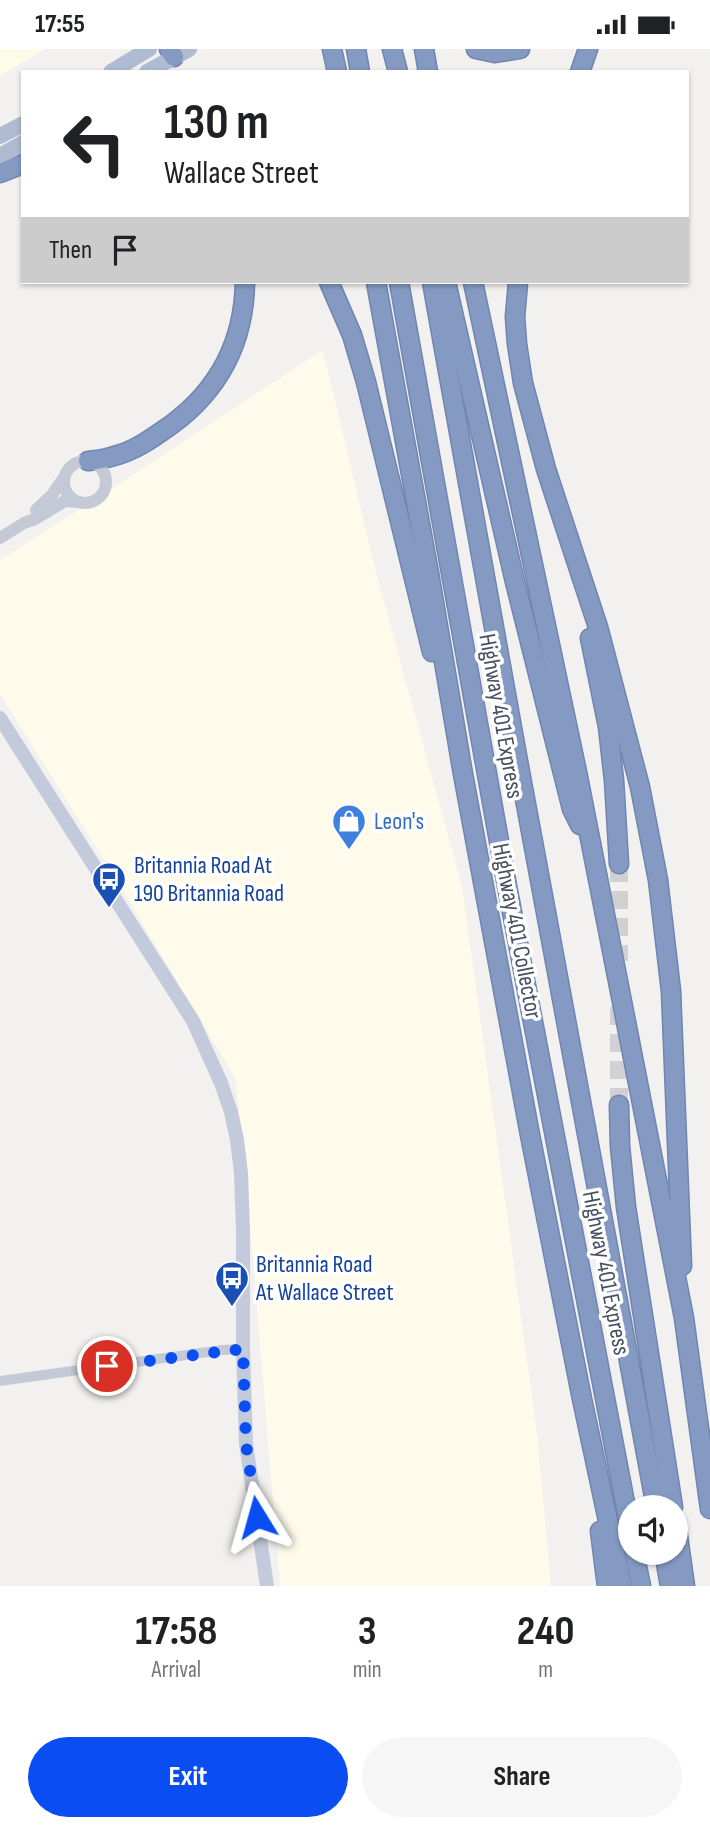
<!DOCTYPE html>
<html lang="en">
<head>
<meta charset="utf-8">
<style>
	body { margin:0; font-family:"Sofia Sans Condensed",sans-serif; background:#f6f6f6; color:#202124; height:100vh; display:flex; flex-direction:column; font-size:26px; white-space:nowrap }
	* { box-sizing:border-box; margin:0 }
	p { font-size:23px; color:#757577 }
	.icon { flex:none; width:38px; height:38px; fill:none; stroke:currentColor; stroke-width:2; stroke-linecap:round; stroke-linejoin:round }
	.map { position:relative; height:1537px; overflow:hidden }
	.sheet { display:flex; flex-direction:column; background:#fff; flex:1 }
	.sheet>* { flex:none }
	.hud { position:absolute; left:21px; top:21px; width:668px; height:214px; border-radius:0px; box-shadow:0 2px 5px #0004; background:#fff; color:#202124; overflow:hidden }
	.buttons { position:absolute; left:618px; top:1446px; display:grid; gap:14px }
	.buttons a { display:grid; place-items:center; width:70px; height:70px; border-radius:50%; background:#fff; box-shadow:0 2px 5px #0004; font-size:35px }
	.pin { position:absolute; display:grid; place-items:center; width:60px; height:60px; color:#fff; margin:-30px; border:4px solid #fff; border-radius:50%; box-shadow:0 2px 7px #0007 }
	.me { position:absolute; width:77px; margin:-38px; rotate:352deg; stroke-linejoin:round; filter:drop-shadow(0 0 5px #0008) }
	.turn { display:flex; align-items:center; gap:24px; height:147px; padding:0 28px; font-size:32px }
	.turn .icon { width:91px; height:91px; stroke-width:2.5 }
	.turn b { display:block; font-size:49px; line-height:60px }
	.then { display:flex; align-items:center; height:66px; padding:0 28px; background:#0003; gap:14px; font-size:26px }
	.eta { display:flex; justify-content:space-evenly; align-items:center; height:119px; text-align:center }
	.eta b { font-size:42px; font-weight:700; line-height:49px }
	.button { display:flex; gap:14px; margin-top:auto; padding:14px 28px }
	.button a { flex:1; height:80px; border-radius:42px; background:#0a4ef3; color:#fff; font-size:28px; font-weight:700; line-height:80px; text-align:center }
	.button a+a { background:#f6f6f6; color:#202124 }
	.status { display:flex; justify-content:space-between; align-items:center; height:49px; padding:0 35px; background:#fff; direction:ltr }
	.status svg { height:19px; fill:currentColor }
	.map>svg:first-child { display:block }
	.commercial { fill:#fefbea }
	.lines { fill:none; stroke-linecap:round; stroke-linejoin:round }
	.motorway-tunnel { stroke:#d1d1d3; stroke-width:18; stroke-dasharray:18 9; stroke-linecap:butt }
	.motorway-casing { stroke:#7085af; stroke-width:21 }
	.minor { stroke:#c3cad6; stroke-width:10 }
	.tertiary { stroke:#c3cad6; stroke-width:12 }
	.secondary { stroke:#c2cadb; stroke-width:14 }
	.primary { stroke:#aebbd1; stroke-width:16 }
	.motorway { stroke:#859ac3; stroke-width:18 }
	.route { stroke:#0a4ef3; stroke-width:12; stroke-dasharray:0 21.6 }
	.labels { text-anchor:middle; dominant-baseline:central; stroke-width:7; stroke-linejoin:round; paint-order:stroke }
	.street-label { font-size:24px; fill:#475060; stroke:#fff }
	.shop-label { font-size:24px; fill:#366cbe; stroke:#fff; text-anchor:start }
	.transit-label { font-size:24px; fill:#164399; stroke:#fff; text-anchor:start }
</style>
</head>
<body>
<div class="status"><b>17:55</b><svg viewBox="0 0 49 12"><path d="M0 12V9h3v3zM5 12V6h3v6zM10 12V3h3v9zM15 12V0h3v12zM26 1h20v11H26zM47 4h2v5h-2z"/></svg></div>
<div class="map">
<svg width="710" height="1537" viewBox="0 0 710 1537">
	<rect width="100%" height="100%" fill="#f3f1f0"/>
	<!-- commercial -->
	<g class="commercial">
		<path d="M0,0H45L0,27Z"/>
		<path d="M323,301L376,524L462,837L537,1385L551,1537H280L254,1222L236,1030L116,830L0,645V511L90,454Z"/>
	</g>
	<g class="lines">
		<!-- motorway-tunnel -->
		<g class="motorway-tunnel">
			<path d="M619,815V912"/>
			<path d="M619,958V1056"/>
		</g>
		<!-- motorway casing -->
		<g class="motorway-casing">
			<g id="motorway">
				<path d="M169,0L174,8"/>
				<path d="M332,0L337,23"/>
				<path d="M356,0L360,23"/>
				<path d="M392,0L398,23"/>
				<path d="M424,0L428,23"/>
				<path d="M476,0L495,4L520,0"/>
				<path d="M580,23L588,0"/>
				<path d="M0,124L23,115"/>
				<path d="M329,233L352,286L366,333L432,603"/>
				<path d="M376,233L429,524L463,725L530,1086L582,1350L622,1537"/>
				<path d="M399,233L507,837L630,1480"/>
				<path d="M432,233L518,712L656,1458"/>
				<path d="M446,233L515,533L572,760L580,776"/>
				<path d="M473,233L577,723L684,1269L710,1460"/>
				<path d="M518,233L515,268L517,295L523,334L546,420L598,578L640,738L658,831L671,942L682,1217"/>
				<path d="M88,412C96,411 106,410 114,407C135,402 154,388 171,376C220,340 244,293 245,233"/>
				<path d="M590,589L608,678L614,731L619,815"/>
				<path d="M619,1056L620,1097L626,1158L673,1458"/>
				<path d="M676,1473L685,1537"/>
				<path d="M600,1482L607,1537"/>
				<path d="M634,1503L641,1537"/>
				<path d="M664,1503L670,1537"/>
			</g>
		</g>
		<!-- minor -->
		<path class="minor" d="M0,1332L222,1301L243,1300"/>
		<!-- tertiary -->
		<g class="tertiary">
			<circle cx="85" cy="433" r="21"/>
			<path d="M36,461L52,446L63,430"/>
			<path d="M0,489L24,474L35,470L65,452L77,453"/>
		</g>
		<!-- secondary -->
		<path class="secondary" d="M0,669L193,972L221,1034L231,1063L237,1091L241,1124L243,1182V1300L246,1395L267,1537"/>
		<!-- primary -->
		<g class="primary">
			<path d="M111,23L149,0"/>
			<path d="M147,23L189,0"/>
			<path d="M0,87L23,75"/>
			<path d="M0,107L23,94"/>
		</g>
		<!-- motorway -->
		<use href="#motorway" class="motorway"/>
	</g>
	<g class="lines">
		<!-- route -->
		<path class="route" d="M107,1317L243,1300L246,1395L257,1468"/>
	</g>
	<!-- icons -->
	<defs>
		<g id="shop-pin" transform="scale(1.75)"><path d="M0 17L-7.5 6A9.5 9.5 0 1 1 7.5 6Z" fill="#3f7fe0" stroke="#fff"/><path d="M-5-2.5h2.3a2.7 3.5 0 0 1 5.4 0H5L5.5 6h-11ZM-1.5-2.5h3a1.5 2.3 0 0 0-3 0Z" fill="#fff"/></g>
		<g id="bus-pin" transform="scale(1.75)"><path d="M0 17L-7.5 6A9.5 9.5 0 1 1 7.5 6Z" fill="#1a4fb4" stroke="#fff"/><path d="M-5-6H5V4H4V6H2V4H-2V6H-4V4H-5ZM-3.5-4V0h7V-4ZM-3.5 1.2v1.5H-2V1.2ZM2 1.2v1.5H3.5V1.2Z" fill="#fff"/></g>
	</defs>
	<g fill-rule="evenodd">
		<use href="#shop-pin" x="349" y="772"/>
		<use href="#bus-pin" x="109" y="830"/>
		<use href="#bus-pin" x="232" y="1229"/>
	</g>
	<g class="labels">
		<!-- street labels -->
		<g class="street-label">
			<text transform="translate(501 667) rotate(80)">Highway 401 Express</text>
			<text transform="translate(517 882) rotate(79)">Highway 401 Collector</text>
			<text transform="translate(606 1224) rotate(79)">Highway 401 Express</text>
		</g>
		<!-- shop labels -->
		<g class="shop-label">
			<text x="374" y="772">Leon's</text>
		</g>
		<!-- transit labels -->
		<g class="transit-label">
			<text x="134" y="816">Britannia Road At<tspan x="134" dy="28">190 Britannia Road</tspan></text>
			<text x="256" y="1215">Britannia Road<tspan x="256" dy="28">At Wallace Street</tspan></text>
		</g>
	</g>
</svg>
<div class="buttons">
<a><svg class="icon" aria-label="sound" viewBox="0 0 24 24"><path d="M4 9h4l5-4v14l-5-4H4zM17 9q2 3 0 6"/></svg></a>
</div>
<div class="pin" style="left:107px;top:1317px;background:#d93025"><svg class="icon" aria-label="arrive" viewBox="0 0 24 24"><path d="M6 21V4h12l-3 4 3 4H6"/></svg></div>
<svg class="me" style="left:257px;top:1468px" viewBox="-20 -20 40 40"><path d="M0-17L14 15 0 8-14 15z" fill="#0a4ef3" stroke="#fff" stroke-width="4"/></svg>
<div class="hud">
<div class="turn"><svg class="icon" aria-label="left" viewBox="0 0 24 24"><path d="M17 20v-9H6M10 6l-5 5 5 5"/></svg><div><b>130 m</b>Wallace Street</div></div>
<div class="then">Then<svg class="icon" aria-label="arrive" viewBox="0 0 24 24"><path d="M6 21V4h12l-3 4 3 4H6"/></svg></div>
</div>
</div>
<section class="sheet">
<div class="eta">
<div><b>17:58</b><p>Arrival</p></div>
<div><b>3</b><p>min</p></div>
<div><b>240</b><p>m</p></div>
</div>
<div class="button"><a>Exit</a><a>Share</a></div>
</section>
</body>
</html>
